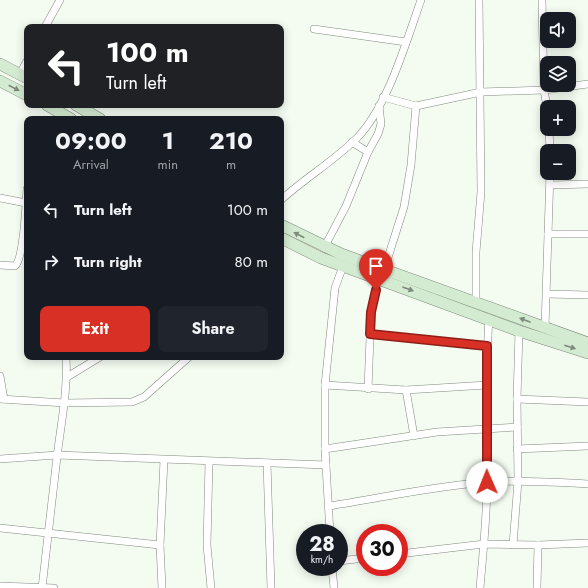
<!DOCTYPE html>
<html lang="en">
<head>
<meta charset="utf-8">
<style>
	body { margin:0; font-family:Jost,sans-serif; background:#20242c; color:#f1f3f6; height:100vh; display:flex; flex-direction:column; font-size:15px; white-space:nowrap }
	* { box-sizing:border-box; margin:0 }
	p { font-size:13px; color:#9ea1a6 }
	.icon { flex:none; width:22px; height:22px; fill:none; stroke:currentColor; stroke-width:2; stroke-linecap:round; stroke-linejoin:round }
	.map { position:relative; flex:1; overflow:hidden }
	.drawer { position:absolute; left:24px; top:116px; width:260px; height:244px; display:flex; flex-direction:column; background:#171b24; border-radius:8px; box-shadow:0 2px 10px #0003 }
	.drawer>* { flex:none }
	.top-card { position:absolute; left:24px; top:24px; width:260px; height:84px; border-radius:8px; box-shadow:0 2px 10px #0003; background:#202124; color:#fff; overflow:hidden }
	.controls { position:absolute; left:540px; top:12px; display:grid; gap:8px }
	.controls a { display:grid; place-items:center; width:36px; height:36px; border-radius:8px; background:#171b24; box-shadow:0 2px 10px #0003; font-size:20px }
	.speed { position:absolute; left:296px; top:524px; display:flex; gap:8px; font-size:20px; font-weight:700; text-align:center }
	.speed>* { display:grid; place-content:center; width:52px; height:52px; border-radius:50%; background:#171b24; box-shadow:0 2px 10px #0003; line-height:1 }
	.speed small { font-size:10px; font-weight:400 }
	.speed .limit { border:6px solid #d22; background:#fff; color:#111 }
	.pin { position:absolute; display:grid; place-items:center; width:34px; height:34px; color:#fff; margin:-41px -17px; border-radius:50% 50% 50% 0; rotate:-45deg; box-shadow:0 0 4px #0007 }
	.pin .icon { rotate:45deg }
	.me { position:absolute; width:44px; margin:-22px; rotate:359deg; stroke-linejoin:round; filter:drop-shadow(0 0 3px #0008) }
	.turn { display:flex; align-items:center; gap:14px; height:84px; padding:0 16px; font-size:18px }
	.turn .icon { width:52px; height:52px; stroke-width:2.5 }
	.turn b { display:block; font-size:28px; line-height:34px }
	.eta { display:flex; justify-content:space-evenly; align-items:center; height:68px; text-align:center }
	.eta b { font-size:24px; font-weight:700; line-height:28px }
	.primary-button { display:flex; gap:8px; margin-top:auto; padding:8px 16px }
	.primary-button a { flex:1; height:46px; border-radius:8px; background:#d93025; color:#fff; font-size:16px; font-weight:700; line-height:46px; text-align:center }
	.primary-button a+a { background:#20242c; color:#f1f3f6 }
	ul { padding:0; list-style:none }
	li { display:flex; align-items:center; gap:12px; height:52px; padding:0 16px }
	li div { flex:1 }
	li b { display:block; font-size:15px }
	li em { font-style:normal }
	.map>svg:first-child { display:block }
	.lines { fill:none; stroke-linecap:round; stroke-linejoin:round }
	.street-casing { stroke:#81887f; stroke-width:8 }
	.secondary-casing { stroke:#81887f; stroke-width:12 }
	.street { stroke:#fff; stroke-width:7 }
	.secondary { stroke:#d3ebd0; stroke-width:11 }
	.oneway { fill:#7e8a7c }
	.route-casing { stroke:#8d1f18; stroke-width:10 }
	.route { stroke:#d93025; stroke-width:7 }
</style>
</head>
<body>
<div class="map">
<svg width="588" height="588" viewBox="0 0 588 588">
	<rect width="100%" height="100%" fill="#f4fcf2"/>
	<g class="lines">
		<!-- street casing -->
		<g class="street-casing">
			<g id="street">
				<path d="M542,0L544,90L547,107"/>
				<path d="M45,27L60,0"/>
				<path d="M314,29L406,42"/>
				<path d="M20,74L27,61"/>
				<path d="M383,97L416,106L481,92L544,90L588,84"/>
				<path d="M549,129L550,151"/>
				<path d="M352,142L368,152"/>
				<path d="M550,185L588,184"/>
				<path d="M0,198L26,203"/>
				<path d="M281,200C305,178 334,161 357,138C388,106 406,42 421,0"/>
				<path d="M548,234H588"/>
				<path d="M324,248L346,206L368,152L378,134L381,124L379,106"/>
				<path d="M0,265L15,266C24,258 26,203 27,189"/>
				<path d="M384,270L404,207L411,165L416,106"/>
				<path d="M547,294L588,295"/>
				<path d="M476,302V252L481,192L479,0"/>
				<path d="M545,327L550,173"/>
				<path d="M370,334L487,346"/>
				<path d="M0,376L4,399"/>
				<path d="M67,377L100,357"/>
				<path d="M325,385L406,390L487,385"/>
				<path d="M368,389L371,312L378,278"/>
				<path d="M406,390L414,436"/>
				<path d="M0,399L65,403L132,402L144,397L189,357"/>
				<path d="M517,399L588,402"/>
				<path d="M325,449L437,432L517,427"/>
				<path d="M517,449L588,446"/>
				<path d="M0,459L57,455L326,465"/>
				<path d="M209,462L207,545L211,588"/>
				<path d="M267,463L271,588"/>
				<path d="M329,506C381,498 434,486 487,482C520,480 554,482 588,484"/>
				<path d="M0,528L160,545"/>
				<path d="M330,533L325,449V385L335,288L343,266"/>
				<path d="M513,545L518,481L517,399L519,331"/>
				<path d="M399,554L484,544L538,545L588,543"/>
				<path d="M339,561L365,558"/>
				<path d="M332,567L334,588"/>
				<path d="M0,586L54,588"/>
				<path d="M42,588C47,544 52,501 57,457C61,423 68,391 66,357"/>
				<path d="M162,588L160,545L164,460"/>
				<path d="M480,588C483,552 487,517 487,481C487,427 485,373 489,319"/>
				<path d="M537,588L538,545"/>
			</g>
		</g>
		<!-- secondary casing -->
		<g class="secondary-casing">
			<g id="secondary">
				<path d="M0,64L27,78"/>
				<path d="M0,81L27,95"/>
				<path d="M47,105L71,119"/>
				<path d="M76,105L100,119"/>
				<path d="M281,225L341,254L588,343"/>
				<path d="M281,238L321,258L343,266L519,331L588,353"/>
			</g>
		</g>
		<!-- street -->
		<use href="#street" class="street"/>
		<!-- secondary -->
		<use href="#secondary" class="secondary"/>
	</g>
	<!-- one-way arrows -->
	<defs><path id="oneway-solid" d="M-6-.8H1V-3.2L6.5 0L1 3.2V.8H-6Z"/></defs>
	<g class="oneway">
		<use href="#oneway-solid" transform="translate(14 88) rotate(27)"/>
		<use href="#oneway-solid" transform="translate(299 235) rotate(-153)"/>
		<use href="#oneway-solid" transform="translate(408 289) rotate(20)"/>
		<use href="#oneway-solid" transform="translate(525 320) rotate(-159)"/>
		<use href="#oneway-solid" transform="translate(570 347) rotate(18)"/>
	</g>
	<g class="lines">
		<!-- route casing -->
		<g class="route-casing">
			<path id="route" d="M376,290L371,312L370,334L487,346V482"/>
		</g>
		<!-- route -->
		<use href="#route" class="route"/>
	</g>
</svg>
<div class="controls">
<a><svg class="icon" aria-label="sound" viewBox="0 0 24 24"><path d="M4 9h4l5-4v14l-5-4H4zM17 9q2 3 0 6"/></svg></a>
<a><svg class="icon" aria-label="layers" viewBox="0 0 24 24"><path d="M12 4l9 5-9 5-9-5zM3 14l9 5 9-5"/></svg></a>
<a>+</a>
<a>−</a>
</div>
<div class="speed"><div>28<small>km/h</small></div><div class="limit">30</div></div>
<div class="pin" style="left:376px;top:290px;background:#d93025"><svg class="icon" aria-label="arrive" viewBox="0 0 24 24"><path d="M6 21V4h12l-3 4 3 4H6"/></svg></div>
<svg class="me" style="left:487px;top:482px" viewBox="-20 -20 40 40"><circle r="19" fill="#fff"/><path d="M0-13L10 11 0 6-10 11z" fill="#d93025"/></svg>
<div class="top-card">
<div class="turn"><svg class="icon" aria-label="left" viewBox="0 0 24 24"><path d="M17 20v-9H6M10 6l-5 5 5 5"/></svg><div><b>100 m</b>Turn left</div></div>
</div>
<section class="drawer">
<div class="eta">
<div><b>09:00</b><p>Arrival</p></div>
<div><b>1</b><p>min</p></div>
<div><b>210</b><p>m</p></div>
</div>
<ul>
<li><svg class="icon" aria-label="left" viewBox="0 0 24 24"><path d="M17 20v-9H6M10 6l-5 5 5 5"/></svg><div><b>Turn left</b></div><em>100 m</em></li>
<li><svg class="icon" aria-label="right" viewBox="0 0 24 24"><path d="M7 20v-9h11M14 6l5 5-5 5"/></svg><div><b>Turn right</b></div><em>80 m</em></li>
</ul>
<div class="primary-button"><a>Exit</a><a>Share</a></div>
</section>
</div>
</body>
</html>
